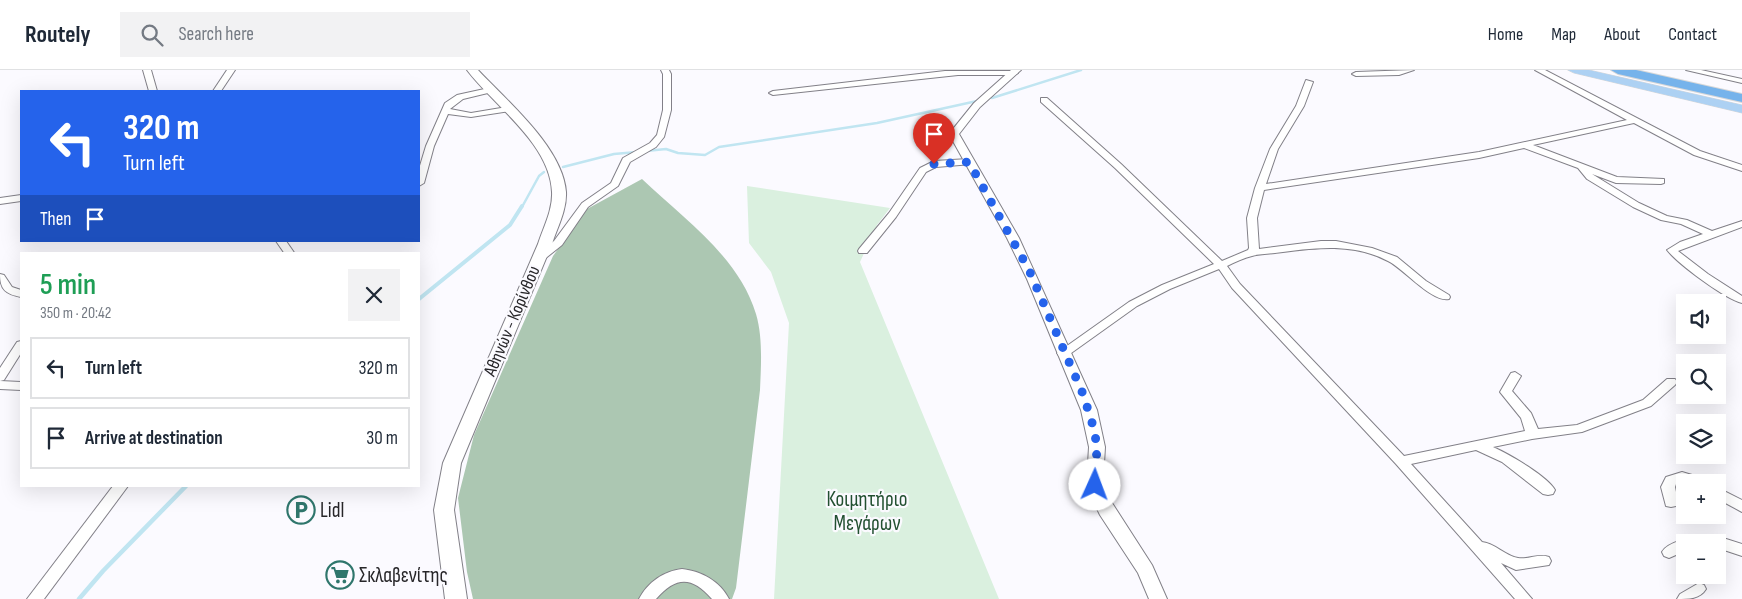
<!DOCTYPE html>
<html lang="en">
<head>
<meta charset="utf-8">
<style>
	body { margin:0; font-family:"Sofia Sans Condensed",sans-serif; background:#f2f2f3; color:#1f2937; height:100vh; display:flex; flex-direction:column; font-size:19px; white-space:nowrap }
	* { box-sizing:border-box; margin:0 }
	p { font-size:16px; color:#747a83 }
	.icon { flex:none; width:28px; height:28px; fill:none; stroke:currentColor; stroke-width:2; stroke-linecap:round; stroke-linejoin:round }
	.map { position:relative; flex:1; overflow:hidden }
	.side { position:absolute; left:20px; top:182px; width:400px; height:235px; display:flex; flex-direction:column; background:#fff; border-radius:0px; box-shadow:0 5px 20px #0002 }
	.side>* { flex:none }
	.top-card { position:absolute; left:20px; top:20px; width:400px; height:152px; border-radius:0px; box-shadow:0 5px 20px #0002; background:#2563eb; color:#fff; overflow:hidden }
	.buttons { position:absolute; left:1676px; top:224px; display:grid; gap:10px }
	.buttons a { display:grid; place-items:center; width:50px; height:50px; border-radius:0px; background:#fff; box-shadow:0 5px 20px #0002; font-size:25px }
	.pin { position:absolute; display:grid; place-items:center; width:42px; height:42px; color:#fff; margin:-51px -21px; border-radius:50% 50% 50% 0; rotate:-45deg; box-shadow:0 0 5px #0007 }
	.pin .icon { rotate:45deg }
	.me { position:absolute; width:55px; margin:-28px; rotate:2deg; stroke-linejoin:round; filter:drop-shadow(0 0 4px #0008) }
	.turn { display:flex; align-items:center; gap:18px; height:105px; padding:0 20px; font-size:22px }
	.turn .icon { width:65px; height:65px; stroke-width:2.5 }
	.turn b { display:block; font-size:35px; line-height:42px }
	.then { display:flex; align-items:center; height:48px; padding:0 20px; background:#0003; gap:10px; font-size:19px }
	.round { display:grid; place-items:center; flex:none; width:52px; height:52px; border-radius:0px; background:#f2f2f3 }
	.headline { display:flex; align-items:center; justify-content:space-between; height:85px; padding:0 20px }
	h1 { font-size:30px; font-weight:600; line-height:38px; color:#1e9e55 }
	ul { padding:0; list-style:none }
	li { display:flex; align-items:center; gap:15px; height:62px; margin:0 10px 8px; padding:0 10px; border:2px solid #e0e1e3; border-radius:0px }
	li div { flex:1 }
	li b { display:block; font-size:19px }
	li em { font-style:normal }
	header { display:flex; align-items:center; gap:30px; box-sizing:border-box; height:70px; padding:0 25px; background:#fff; border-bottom:1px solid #e0e1e3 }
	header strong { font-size:24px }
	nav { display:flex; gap:28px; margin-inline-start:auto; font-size:18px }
	.search { width:350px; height:45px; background:#f2f2f3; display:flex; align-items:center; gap:12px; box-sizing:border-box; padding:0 18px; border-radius:0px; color:#747a83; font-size:19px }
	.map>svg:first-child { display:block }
	.green { fill:#daf0df }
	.forest { fill:#acc7b2 }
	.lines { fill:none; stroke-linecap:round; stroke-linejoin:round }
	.stream-far2 { stroke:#c0e5f1; stroke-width:2.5 }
	.stream-far1 { stroke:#c0e5f1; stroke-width:4 }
	.stream { stroke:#c0e5f1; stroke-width:4.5 }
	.minor-casing { stroke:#828088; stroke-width:2 }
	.tertiary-casing { stroke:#828088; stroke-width:2 }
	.secondary-casing { stroke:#828088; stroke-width:2 }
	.primary-casing { stroke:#d8d8d8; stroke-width:1 }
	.motorway-casing { stroke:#d8d8d8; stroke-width:2 }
	.minor { fill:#fff; fill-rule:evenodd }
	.tertiary { fill:#fff; fill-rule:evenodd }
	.secondary { fill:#fff; fill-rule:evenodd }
	.primary { fill:#add1f3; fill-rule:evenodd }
	.motorway { fill:#76b3eb; fill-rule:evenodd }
	.route { stroke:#2563eb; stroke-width:9; stroke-dasharray:0 16.2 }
	.labels { text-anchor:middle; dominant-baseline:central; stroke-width:4.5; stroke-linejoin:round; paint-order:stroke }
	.street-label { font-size:18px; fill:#272629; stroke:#fbfaff }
	.near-park-label { font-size:21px; fill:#225031; stroke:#fbfaff }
	.near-poi-label { font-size:21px; fill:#272629; stroke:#fbfaff; text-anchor:start }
</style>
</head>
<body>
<header>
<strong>Routely</strong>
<div class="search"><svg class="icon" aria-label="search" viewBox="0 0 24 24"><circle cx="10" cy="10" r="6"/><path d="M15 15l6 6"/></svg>Search here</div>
<nav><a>Home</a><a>Map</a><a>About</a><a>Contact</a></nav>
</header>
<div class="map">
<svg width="1742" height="529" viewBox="0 0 1742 529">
	<rect width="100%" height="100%" fill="#fbfaff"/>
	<!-- green -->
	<path class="green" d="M747,116L890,138L877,155L860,192L999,529H774L789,253L771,202L749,173Z"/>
	<!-- forest -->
	<path class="forest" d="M642,109C684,149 739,187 756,244C763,267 761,296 760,320L736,518L732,529H473L467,502L458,428L474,365L553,186L587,139Z"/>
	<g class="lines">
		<!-- stream-far2 -->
		<g class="stream-far2">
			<path d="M992,28L1081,0"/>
			<path d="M646,81L666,79L678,83L705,85L719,77L877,53L977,31"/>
			<path d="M563,97L614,84L637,82"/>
			<path d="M522,137L539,106L544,102"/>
		</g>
		<!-- stream-far1 -->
		<path class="stream-far1" d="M419,229L510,155L522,136"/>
		<!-- stream -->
		<path class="stream" d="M79,529L103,501L186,416"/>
		<!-- minor casing -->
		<g class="minor-casing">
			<g id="minor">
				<path d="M143,0H151L157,21H149Z"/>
				<path d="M227,0H235L221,21H213Z"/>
				<path d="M661,0H669L671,4V40L664,67L656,77L630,92L618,116L588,137L562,175L542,191H534L533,189L534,187L554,171L582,133L611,113L623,88L650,73L657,65L663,40V4Z"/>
				<path d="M1414,0L1399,5L1356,6L1352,4L1356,2Z"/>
				<path d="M1535,0H1545L1700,81L1742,95V101L1694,85L1634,53L1533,75L1617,107L1664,109V113L1661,114L1616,113L1592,104L1639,133L1667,146L1687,150L1712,161L1742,151V157L1678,181L1708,204L1742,226V233C1725,229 1678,194 1667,180L1680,172L1703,164L1681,154L1661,150L1633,137L1587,109L1578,98L1524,78L1479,88L1264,120L1257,148L1259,179L1321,171H1336L1372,178L1397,187L1426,211L1449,225L1450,227L1449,229C1432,233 1403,198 1388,191C1352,172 1313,178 1275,183C1268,184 1259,184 1252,186C1244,188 1235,192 1227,196L1240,214L1404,386L1525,361L1521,348L1500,322L1511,303L1515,302L1521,306L1512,321L1531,343L1538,359L1577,355L1643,330L1667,309H1675L1677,312L1675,315L1651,336L1582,362L1532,369L1493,377C1509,384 1547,406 1555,420L1553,424L1548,425L1543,424L1502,392L1476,380L1411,394L1482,472C1495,473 1505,486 1518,488C1528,490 1539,483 1549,487L1551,491L1549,495L1516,500L1501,493L1532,529H1515L1396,394L1232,218L1219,199L1170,219L1137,236L1067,286H1059L1057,283L1129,232L1162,215L1214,194L1115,98L1041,32V28H1047L1121,94L1222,191L1248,180L1249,178L1247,148L1255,118L1270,79L1296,36L1306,10L1313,12L1304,36L1278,79L1266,114L1479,82L1627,50Z"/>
				<path d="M1686,0H1701L1742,9V13Z"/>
				<path d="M945,1H1014L1018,3L1014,5H958L773,25L769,23L773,21Z"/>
				<path d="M489,18L493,20L492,22L463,29L450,39L471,43L507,37L511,39L510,41L471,47L448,44L434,76L424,113L419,116V99L426,76L445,33L457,25Z"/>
				<path d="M969,89L972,90V94L936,97L926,102L896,147L867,183H859L858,181L859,179L889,143L920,98L934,91Z"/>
				<path d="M21,125V131L0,134V128Z"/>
				<path d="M276,171H286L295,184H285Z"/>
				<path d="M0,204L4,205L12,217L21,220V227C6,224 0,220 0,204Z"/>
				<path d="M21,271V283L4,310L0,311V298L17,272Z"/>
				<path d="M0,311L21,312V320L0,319Z"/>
				<path d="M1682,402L1702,408L1704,412H1682L1676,414L1675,417L1678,432L1676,436L1671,437L1666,436L1661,417L1666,407Z"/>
				<path d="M113,416H128L44,529H27Z"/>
				<path d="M1718,418L1742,430V442L1718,429Z"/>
				<path d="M1705,465L1723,468L1742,474V486L1718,478V472H1685V481L1669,488L1664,486L1662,482C1667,472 1694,466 1705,465Z"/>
				<path d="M682,499C701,501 720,511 729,529H712C692,506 676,506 656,529H639C648,512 664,501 682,499Z"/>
				<path d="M1699,513L1704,515L1706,519C1700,529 1689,529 1677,529L1680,524Z"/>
			</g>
		</g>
		<!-- tertiary casing -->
		<g class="tertiary-casing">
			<path id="tertiary" d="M1011,0H1021L980,37L959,64L1019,168L1097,340L1105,377L1103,410L1105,422L1152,495L1167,529H1149L1138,503L1100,445L1089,422L1087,410L1089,377L1081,340L1027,209L1007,168L949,64L974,33Z"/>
		</g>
		<!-- secondary casing -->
		<g class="secondary-casing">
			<path id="secondary" d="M467,0H478C507,31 563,78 566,122C567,140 557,158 552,174L461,393L454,440L467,529H445L434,440L443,393L538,174C543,158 553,140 552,122C550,73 494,36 467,0Z"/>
		</g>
		<!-- primary casing -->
		<g class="primary-casing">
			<path id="primary" d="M1568,0H1589L1742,35V43L1574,3Z"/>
		</g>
		<!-- motorway casing -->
		<g class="motorway-casing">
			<path id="motorway" d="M1611,0H1636L1742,24V32L1618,4Z"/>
		</g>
		<!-- minor -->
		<use href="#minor" class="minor"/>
		<!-- tertiary -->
		<use href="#tertiary" class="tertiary"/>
		<!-- secondary -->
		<use href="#secondary" class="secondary"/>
		<!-- primary -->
		<use href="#primary" class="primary"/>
		<!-- motorway -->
		<use href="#motorway" class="motorway"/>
	</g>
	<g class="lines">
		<!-- route -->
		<path class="route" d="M934,94L969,92L1029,200L1083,324L1094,359L1097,377L1095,415"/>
	</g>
	<!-- icons -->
	<defs>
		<g id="parking-ring" transform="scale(1.4375)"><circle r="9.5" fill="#fbfaff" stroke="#2f766c" stroke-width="1.5"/><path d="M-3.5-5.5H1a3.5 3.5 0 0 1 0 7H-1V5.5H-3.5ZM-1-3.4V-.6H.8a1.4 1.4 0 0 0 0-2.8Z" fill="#2f766c"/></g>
		<g id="supermarket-ring" transform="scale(1.4375)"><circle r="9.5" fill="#fbfaff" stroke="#2f766c" stroke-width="1.5"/><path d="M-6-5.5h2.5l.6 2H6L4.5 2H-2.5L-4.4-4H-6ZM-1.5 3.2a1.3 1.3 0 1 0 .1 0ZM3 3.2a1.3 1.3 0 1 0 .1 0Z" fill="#2f766c"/></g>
	</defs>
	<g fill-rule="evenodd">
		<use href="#parking-ring" x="301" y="440"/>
		<use href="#supermarket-ring" x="340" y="505"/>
	</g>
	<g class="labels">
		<!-- street labels -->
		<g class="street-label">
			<text transform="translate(512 251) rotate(-67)">Αθηνών - Κορίνθου</text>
		</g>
		<!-- near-park labels -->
		<g class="near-park-label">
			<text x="867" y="429">Κοιμητήριο<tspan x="867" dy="24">Μεγάρων</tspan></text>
		</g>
		<!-- near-poi labels -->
		<g class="near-poi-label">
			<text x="320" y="440">Lidl</text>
			<text x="359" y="505">Σκλαβενίτης</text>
		</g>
	</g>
</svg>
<div class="buttons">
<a><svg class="icon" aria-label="sound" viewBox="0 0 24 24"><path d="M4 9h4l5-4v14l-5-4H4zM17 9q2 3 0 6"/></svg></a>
<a><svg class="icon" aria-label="search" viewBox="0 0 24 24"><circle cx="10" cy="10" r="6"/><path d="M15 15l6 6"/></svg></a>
<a><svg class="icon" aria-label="layers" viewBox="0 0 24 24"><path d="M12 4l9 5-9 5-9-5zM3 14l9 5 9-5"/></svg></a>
<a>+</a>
<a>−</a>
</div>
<div class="pin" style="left:934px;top:94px;background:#d93025"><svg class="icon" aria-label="arrive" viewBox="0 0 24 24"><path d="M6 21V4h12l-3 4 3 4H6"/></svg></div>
<svg class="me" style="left:1095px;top:415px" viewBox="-20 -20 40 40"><circle r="19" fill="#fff"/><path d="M0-13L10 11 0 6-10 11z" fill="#2563eb"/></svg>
<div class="top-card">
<div class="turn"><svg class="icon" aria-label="left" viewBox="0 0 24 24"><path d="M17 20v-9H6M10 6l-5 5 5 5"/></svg><div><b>320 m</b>Turn left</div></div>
<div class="then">Then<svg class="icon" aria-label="arrive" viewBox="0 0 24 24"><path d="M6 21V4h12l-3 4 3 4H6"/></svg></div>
</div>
<section class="side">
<div class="headline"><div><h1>5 min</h1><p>350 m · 20:42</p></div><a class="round"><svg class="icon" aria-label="close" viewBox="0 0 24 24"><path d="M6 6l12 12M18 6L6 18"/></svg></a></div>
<ul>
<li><svg class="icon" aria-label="left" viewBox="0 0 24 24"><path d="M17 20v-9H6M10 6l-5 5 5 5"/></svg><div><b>Turn left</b></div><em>320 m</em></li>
<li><svg class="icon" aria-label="arrive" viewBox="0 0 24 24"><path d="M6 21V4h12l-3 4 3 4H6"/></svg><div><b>Arrive at destination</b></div><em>30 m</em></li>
</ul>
</section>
</div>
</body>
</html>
